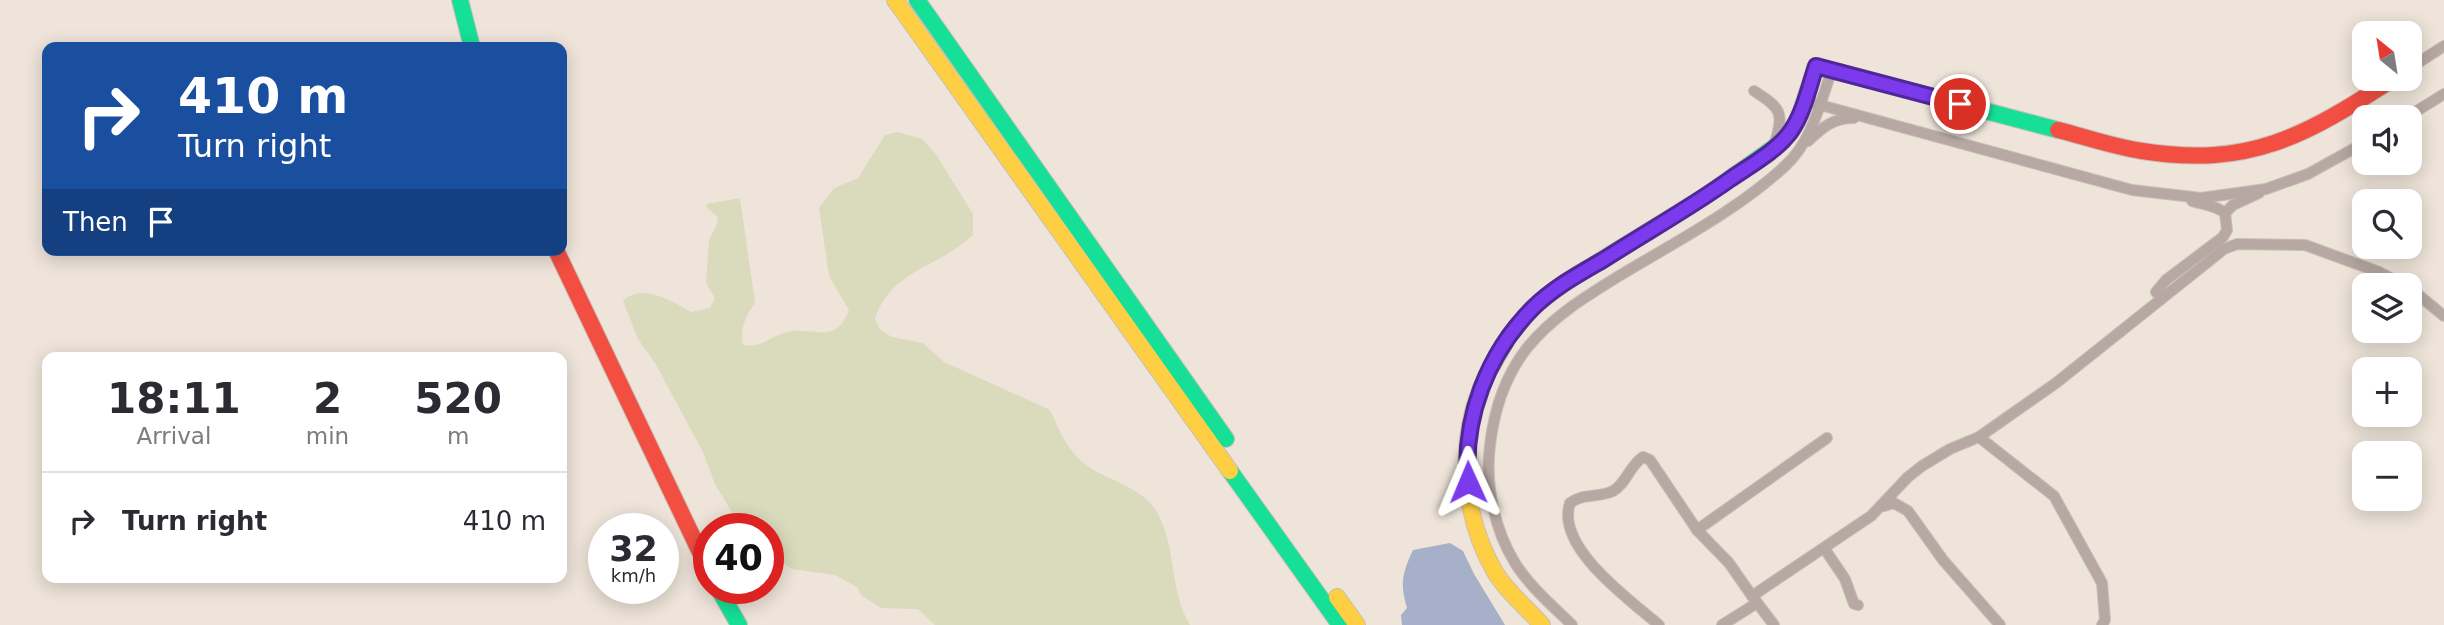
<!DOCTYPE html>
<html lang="en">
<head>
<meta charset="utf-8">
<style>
	body { margin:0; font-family:"DejaVu Sans",sans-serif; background:#f7f7f7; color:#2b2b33; height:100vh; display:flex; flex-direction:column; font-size:26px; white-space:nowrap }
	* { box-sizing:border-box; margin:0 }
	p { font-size:23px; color:#7c7c81 }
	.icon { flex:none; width:38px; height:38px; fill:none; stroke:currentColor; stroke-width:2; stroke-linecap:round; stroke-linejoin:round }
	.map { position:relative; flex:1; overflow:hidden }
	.panel { position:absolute; left:42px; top:352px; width:525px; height:231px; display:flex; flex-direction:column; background:#fff; border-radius:14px; box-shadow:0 4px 18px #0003 }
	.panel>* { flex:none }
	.banner { position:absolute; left:42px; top:42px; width:525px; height:214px; border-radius:14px; box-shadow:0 4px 18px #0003; background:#1a4fa0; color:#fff; overflow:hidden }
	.needle { width:46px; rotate:330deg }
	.controls { position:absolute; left:2352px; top:21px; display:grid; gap:14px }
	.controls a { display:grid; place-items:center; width:70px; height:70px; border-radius:14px; background:#fff; box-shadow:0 4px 18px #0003; font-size:35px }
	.speed { position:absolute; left:588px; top:513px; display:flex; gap:14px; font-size:35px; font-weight:700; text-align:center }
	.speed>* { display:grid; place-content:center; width:91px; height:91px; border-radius:50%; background:#fff; box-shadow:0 4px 18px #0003; line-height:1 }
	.speed small { font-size:18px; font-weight:400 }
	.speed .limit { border:10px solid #d22; background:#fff; color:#111 }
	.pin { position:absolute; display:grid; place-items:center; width:60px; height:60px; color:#fff; margin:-30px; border:4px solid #fff; border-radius:50%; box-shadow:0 2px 7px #0007 }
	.me { position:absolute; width:77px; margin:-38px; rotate:359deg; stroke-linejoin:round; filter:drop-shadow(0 0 5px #0008) }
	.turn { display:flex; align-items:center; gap:24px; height:147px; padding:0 21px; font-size:32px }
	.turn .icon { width:91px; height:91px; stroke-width:2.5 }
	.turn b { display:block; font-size:49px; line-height:60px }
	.then { display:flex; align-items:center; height:66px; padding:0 21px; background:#0003; gap:14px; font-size:26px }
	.eta { display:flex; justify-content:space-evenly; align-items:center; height:119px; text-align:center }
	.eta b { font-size:42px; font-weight:600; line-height:49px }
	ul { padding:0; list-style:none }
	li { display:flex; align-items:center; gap:21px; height:98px; padding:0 21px; border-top:2px solid #e1e1e2 }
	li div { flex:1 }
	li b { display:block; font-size:26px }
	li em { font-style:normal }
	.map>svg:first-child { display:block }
	.green { fill:#dadabd }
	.water { fill:#a6b0c8 }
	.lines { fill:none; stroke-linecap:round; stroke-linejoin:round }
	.street-casing { stroke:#c7bfb7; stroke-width:12 }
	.fast-casing { stroke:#c7bfb7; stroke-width:18 }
	.slow-casing { stroke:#c7bfb7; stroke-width:18 }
	.jam-casing { stroke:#c7bfb7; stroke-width:18 }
	.street { stroke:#b7a8a3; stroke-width:10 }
	.fast { stroke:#16e098; stroke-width:16 }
	.slow { stroke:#ffcf43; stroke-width:16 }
	.jam { stroke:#f24e42; stroke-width:16 }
	.route-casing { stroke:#51269a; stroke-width:18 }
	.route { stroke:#7c3aed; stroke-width:12 }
</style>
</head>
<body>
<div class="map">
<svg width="2444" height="625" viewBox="0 0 2444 625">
	<rect width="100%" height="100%" fill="#eee4d9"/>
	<!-- green -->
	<path class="green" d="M898,132L922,139L935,153L973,214V235C940,267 890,270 875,319L880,330L892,337L923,343L944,362L1050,410C1057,426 1065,444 1077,457C1098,480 1140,483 1157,512C1177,548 1169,590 1190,625H935L918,609L881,608L862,596L857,587L835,575L792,569L768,553V528H742L739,524L715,484L703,452L655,363L638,339L623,301C642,282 673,302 691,312L710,308L715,298L706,283L709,240L718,222L717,216L707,208V204L740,198L755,303C745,318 740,327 743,345C764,348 766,338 784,333C810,324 835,348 849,310L829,276L819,208L834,188L858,178L885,135Z"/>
	<!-- water -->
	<path class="water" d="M1450,543L1463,551L1474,574L1505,625H1402L1401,615L1407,608C1400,583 1402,574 1413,550Z"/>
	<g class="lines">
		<!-- street casing -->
		<g class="street-casing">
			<g id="street">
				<path d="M2410,68L2444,46"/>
				<path d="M1754,91C1781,108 1785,113 1774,145"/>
				<path d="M1813,103L2132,190L2201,198L2266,189L2308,174L2364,143"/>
				<path d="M2407,117L2444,94"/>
				<path d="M1808,141C1823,127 1833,118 1854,118"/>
				<path d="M2225,213L2233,205L2259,193"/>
				<path d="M2410,288L2444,316"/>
				<path d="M2162,298L2156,292L2166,280L2223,237L2227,230L2225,213C2215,205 2204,205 2192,201"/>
				<path d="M1979,437L2054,496L2102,583L2105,620L2102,625"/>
				<path d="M1884,506L1894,503L1908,511L1943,560L2000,625"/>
				<path d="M1697,530L1827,438"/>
				<path d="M1824,548L1845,579L1854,604L1858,605"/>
				<path d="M1572,625C1553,606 1529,586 1515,563C1494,529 1485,484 1490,445C1494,411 1505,376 1527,348C1552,317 1585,297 1619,276C1675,242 1738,210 1786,165C1812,141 1820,103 1832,70"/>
				<path d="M1659,625C1630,600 1555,547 1570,503C1583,493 1599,498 1613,491C1626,484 1630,465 1643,457L1650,460L1697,530L1729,563L1752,596"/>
				<path d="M1722,625L1757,603"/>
				<path d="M1774,625L1752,596L1871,516L1908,477L1922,466L1950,449L1979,437L2056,383L2224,249L2237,244L2305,245L2379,272L2404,285"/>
			</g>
		</g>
		<!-- fast casing -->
		<g class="fast-casing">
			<g id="fast">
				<path d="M460,0L472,47"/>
				<path d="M917,0L1226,439"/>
				<path d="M1493,364L1509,336L1533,307L1564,283L1704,197L1773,148L1790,133L1798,120L1816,66L2058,130"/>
				<path d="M1230,471L1340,625"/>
				<path d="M718,588L739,625"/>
			</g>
		</g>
		<!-- slow casing -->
		<g class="slow-casing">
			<g id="slow">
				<path d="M895,0L1230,471"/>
				<path d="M1493,364C1456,426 1459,510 1495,572C1506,591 1527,608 1542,625"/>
				<path d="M1337,597L1357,625"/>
			</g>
		</g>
		<!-- jam casing -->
		<g class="jam-casing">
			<g id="jam">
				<path d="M2058,130C2086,137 2114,147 2142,151C2250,168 2305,136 2393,79"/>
				<path d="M556,250L709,571"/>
			</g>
		</g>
		<!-- street -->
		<use href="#street" class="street"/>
		<!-- fast -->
		<use href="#fast" class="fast"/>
		<!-- slow -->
		<use href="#slow" class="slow"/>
		<!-- jam -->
		<use href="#jam" class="jam"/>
	</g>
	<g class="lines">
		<!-- route casing -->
		<g class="route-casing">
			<path id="route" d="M1468,482C1463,418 1487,354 1533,308C1553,288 1579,274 1603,260C1645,233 1688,209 1729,180C1749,166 1777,151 1791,131C1804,112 1809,87 1816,66L1960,104"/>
		</g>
		<!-- route -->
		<use href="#route" class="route"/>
	</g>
</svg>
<div class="controls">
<a><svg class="needle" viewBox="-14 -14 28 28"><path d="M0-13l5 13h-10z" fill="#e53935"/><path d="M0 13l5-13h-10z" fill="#7c7c81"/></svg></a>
<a><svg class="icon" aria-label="sound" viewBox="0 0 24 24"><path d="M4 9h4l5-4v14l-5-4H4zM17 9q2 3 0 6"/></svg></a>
<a><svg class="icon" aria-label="search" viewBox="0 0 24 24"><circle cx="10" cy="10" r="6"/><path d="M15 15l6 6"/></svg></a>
<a><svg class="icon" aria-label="layers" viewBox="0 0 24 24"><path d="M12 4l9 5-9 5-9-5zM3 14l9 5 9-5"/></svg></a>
<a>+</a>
<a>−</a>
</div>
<div class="speed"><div>32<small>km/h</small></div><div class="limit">40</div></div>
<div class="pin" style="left:1960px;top:104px;background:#d93025"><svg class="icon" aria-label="arrive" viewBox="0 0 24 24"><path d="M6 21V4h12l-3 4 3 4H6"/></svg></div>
<svg class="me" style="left:1468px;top:482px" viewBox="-20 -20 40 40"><path d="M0-17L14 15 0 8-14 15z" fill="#7c3aed" stroke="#fff" stroke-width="4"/></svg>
<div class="banner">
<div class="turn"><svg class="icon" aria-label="right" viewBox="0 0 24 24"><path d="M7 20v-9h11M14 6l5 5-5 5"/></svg><div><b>410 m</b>Turn right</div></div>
<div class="then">Then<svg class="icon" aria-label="arrive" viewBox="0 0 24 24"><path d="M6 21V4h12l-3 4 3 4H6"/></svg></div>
</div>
<section class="panel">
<div class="eta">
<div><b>18:11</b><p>Arrival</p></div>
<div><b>2</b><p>min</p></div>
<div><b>520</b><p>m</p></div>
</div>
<ul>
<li><svg class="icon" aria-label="right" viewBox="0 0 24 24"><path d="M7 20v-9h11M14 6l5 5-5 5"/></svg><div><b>Turn right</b></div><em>410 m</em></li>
</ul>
</section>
</div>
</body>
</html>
